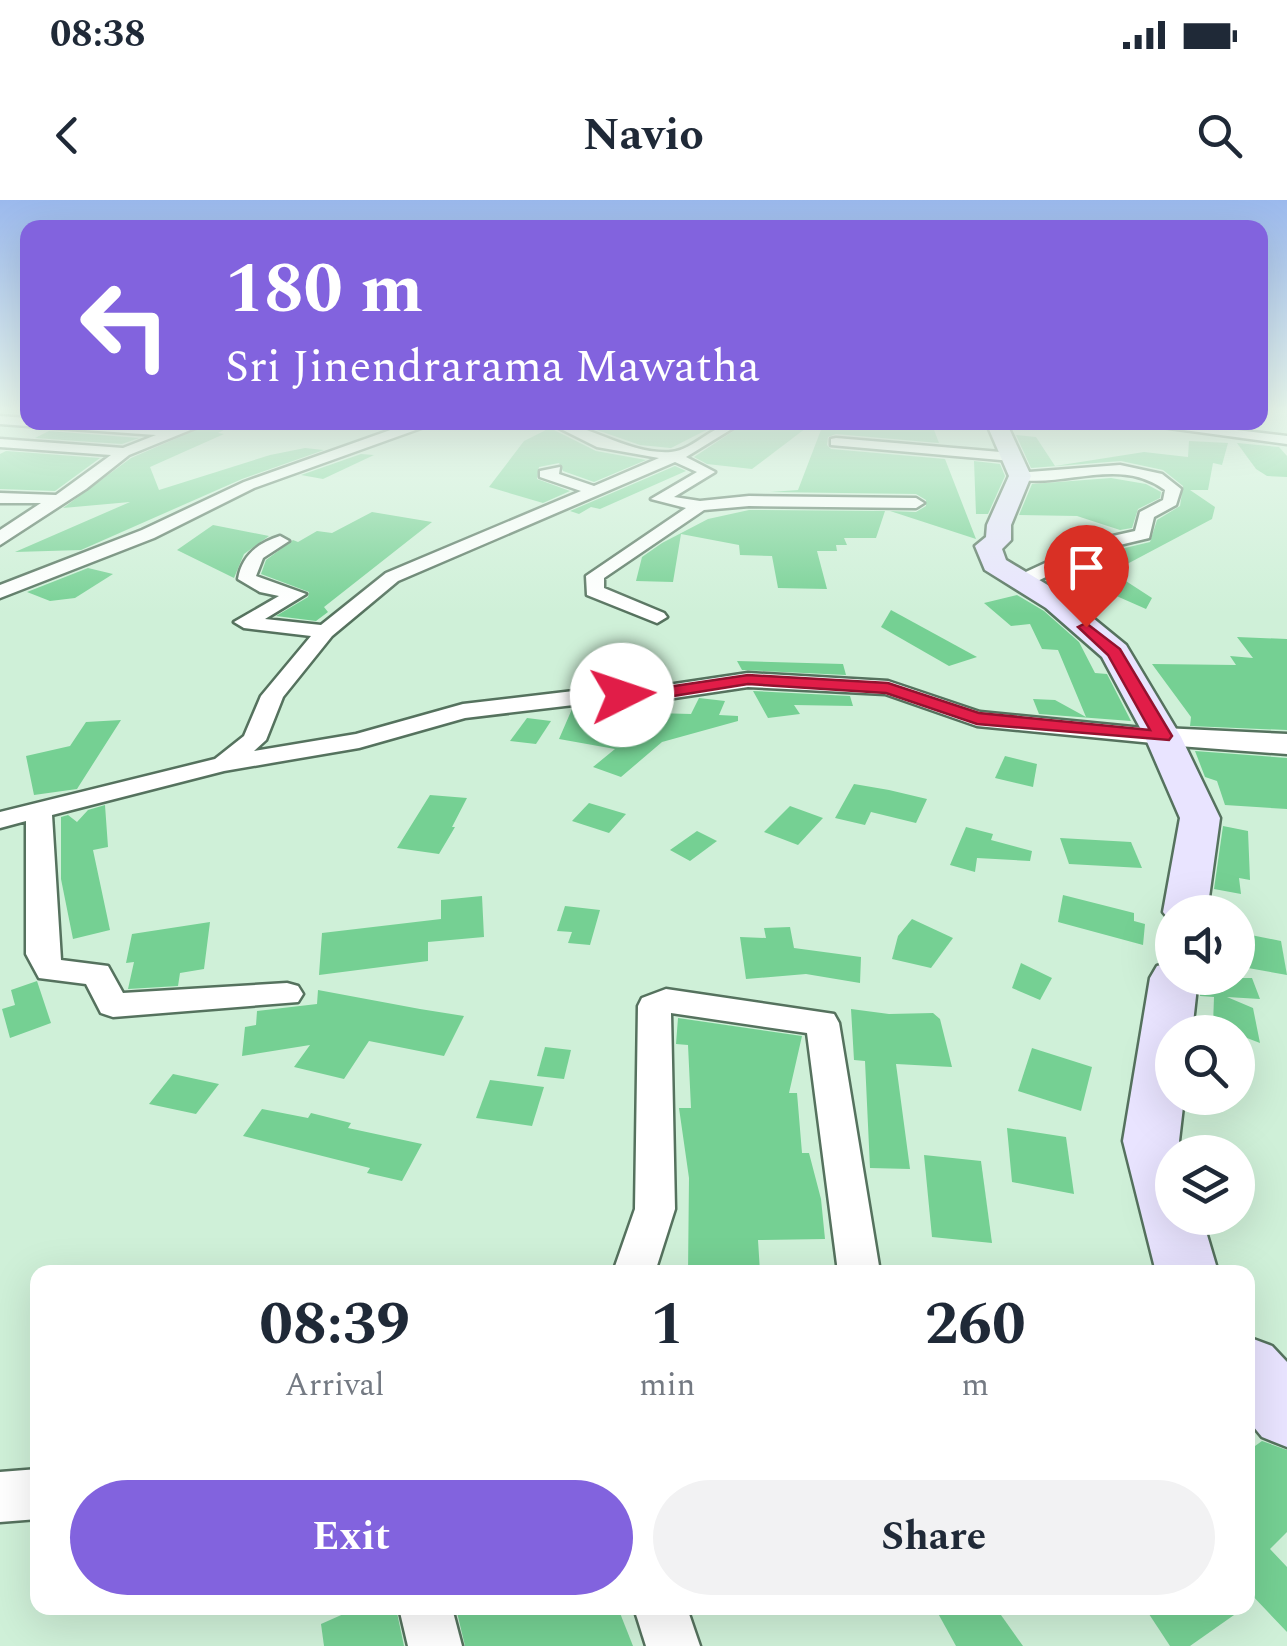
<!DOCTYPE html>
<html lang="en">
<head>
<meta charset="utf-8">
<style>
	body { margin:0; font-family:Spectral,serif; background:#f2f2f3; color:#1f2937; height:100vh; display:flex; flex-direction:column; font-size:38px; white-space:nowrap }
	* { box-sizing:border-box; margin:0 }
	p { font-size:32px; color:#747a83 }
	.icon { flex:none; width:55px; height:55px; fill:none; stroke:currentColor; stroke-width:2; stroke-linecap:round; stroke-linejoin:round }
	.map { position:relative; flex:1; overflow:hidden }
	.side { position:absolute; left:30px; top:1065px; width:1225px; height:350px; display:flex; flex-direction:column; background:#fff; border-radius:20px; box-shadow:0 10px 40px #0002 }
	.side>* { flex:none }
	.hud { position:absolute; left:20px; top:20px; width:1248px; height:210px; border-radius:20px; box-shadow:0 10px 40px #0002; background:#8263de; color:#fff; overflow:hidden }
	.controls { position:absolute; left:1155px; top:695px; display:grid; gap:20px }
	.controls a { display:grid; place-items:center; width:100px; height:100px; border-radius:50%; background:#fff; box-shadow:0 10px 40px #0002; font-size:50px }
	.pin { position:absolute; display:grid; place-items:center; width:85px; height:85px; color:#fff; margin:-102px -42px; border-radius:50% 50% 50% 0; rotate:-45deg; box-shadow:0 0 10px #0007 }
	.pin .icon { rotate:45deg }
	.me { position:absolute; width:110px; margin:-55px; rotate:86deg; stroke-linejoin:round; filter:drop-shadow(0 0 8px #0008) }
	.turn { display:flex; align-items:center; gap:35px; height:210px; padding:0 40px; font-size:45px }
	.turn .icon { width:130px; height:130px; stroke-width:2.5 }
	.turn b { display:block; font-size:70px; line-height:85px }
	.eta { display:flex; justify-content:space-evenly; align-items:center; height:170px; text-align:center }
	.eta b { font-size:60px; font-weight:700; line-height:70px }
	.action { display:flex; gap:20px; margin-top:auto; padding:20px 40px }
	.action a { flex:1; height:115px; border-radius:60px; background:#8263de; color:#fff; font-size:40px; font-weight:700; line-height:115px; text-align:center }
	.action a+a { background:#f2f2f3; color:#1f2937 }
	.status { display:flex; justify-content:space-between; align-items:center; height:70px; padding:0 50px; background:#fff; direction:ltr }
	.status svg { height:28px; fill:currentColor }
	header { display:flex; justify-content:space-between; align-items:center; height:130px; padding:0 40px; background:#fff; font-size:45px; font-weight:700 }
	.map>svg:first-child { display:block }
	.building { fill:#75d093 }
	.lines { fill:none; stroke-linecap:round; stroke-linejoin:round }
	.minor-casing { stroke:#55725e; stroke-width:5 }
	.tertiary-casing { stroke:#55725e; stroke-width:5 }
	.secondary-casing { stroke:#55725e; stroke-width:5 }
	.minor { fill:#fff; fill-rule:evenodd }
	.tertiary { fill:#fff; fill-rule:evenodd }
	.secondary { fill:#e9e4ff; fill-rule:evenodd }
	.route { fill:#e11d48; stroke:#92132f; stroke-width:2.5 }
</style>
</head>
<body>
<div class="status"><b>08:38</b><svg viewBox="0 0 49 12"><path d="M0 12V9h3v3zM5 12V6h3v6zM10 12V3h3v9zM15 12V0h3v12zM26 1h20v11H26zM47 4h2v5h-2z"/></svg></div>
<header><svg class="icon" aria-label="back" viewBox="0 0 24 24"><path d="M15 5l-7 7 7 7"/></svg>Navio<svg class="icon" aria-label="search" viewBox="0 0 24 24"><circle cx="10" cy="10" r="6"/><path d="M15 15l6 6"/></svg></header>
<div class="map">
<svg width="1287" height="1446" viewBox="0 0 1287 1446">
	<rect width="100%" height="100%" fill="#cff0d8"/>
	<!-- building -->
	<g class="building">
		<path d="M214,222H239L218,233L224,234L150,267L159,290L270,255L305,248L324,250L242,279L81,350L15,352L130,302L63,308L131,258Z"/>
		<path d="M574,222H722L671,248L640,245Z"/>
		<path d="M747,222H814L752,269L707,264L694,257Z"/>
		<path d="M824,222H931L939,243L836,234L828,237L827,245L831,249L945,259L976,339L890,311L916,312L926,306V300L916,294L770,292L798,290Z"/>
		<path d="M550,228L596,251L646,260L594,282L563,271L559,263L539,267L537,279L570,291L543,303L489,287L524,241Z"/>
		<path d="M49,231L139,238L122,244L35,238Z"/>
		<path d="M1016,235L1036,237L1055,266L1144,252L1188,257L1189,241L1228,243L1222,265L1213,263L1208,290H1190L1215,307L1212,319L1112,372L1152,398L1146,409L1096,387L1079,365L1108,352L1150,342L1157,320L1180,306L1183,286L1163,270L1121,261L1031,268Z"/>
		<path d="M1237,243L1279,247L1287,256V277L1267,276L1256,269Z"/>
		<path d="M6,251L100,258L55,291L0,289V254Z"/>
		<path d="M361,254L374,255L323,279L301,275Z"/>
		<path d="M974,261L1000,264L1005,276L988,314H976Z"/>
		<path d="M675,266L686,271L600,309L591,307L579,314L570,311Z"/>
		<path d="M1111,278L1146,284L1161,292L1160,298L1138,309L1132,328L1120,330L1077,316L1019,315L1032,284Z"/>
		<path d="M749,310L885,311L876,338H844L847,345H836L837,351H817L827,389L778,388L772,356L740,355L739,345L681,334L673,382L636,381L642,357L662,343L708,319Z"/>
		<path d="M372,312L432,322L324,407L328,412L316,421L276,416L308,397L309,392L261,374L266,360L293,340L298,342L317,331L332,333Z"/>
		<path d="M213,325L269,336L244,354L234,378L177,350Z"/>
		<path d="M88,368L113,374L75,398L50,401L27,392Z"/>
		<path d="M1017,395L1044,411L1079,442L1095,473L1107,474L1131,521L1039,514L1033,499L1055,500L1086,517L1058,450L1042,449L1030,424L1011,426L984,403Z"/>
		<path d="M891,410L977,457L949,466L881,427Z"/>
		<path d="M1237,437L1287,439V530L1190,526L1191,517L1152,464L1236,465L1230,456L1253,458Z"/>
		<path d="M737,461L843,464L846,475L742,470Z"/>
		<path d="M591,468L634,472L629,484L583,486Z"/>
		<path d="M753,491L850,496L853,506L794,505L800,514L768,518Z"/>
		<path d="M699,498L725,501L719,515L738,516V521L662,542L621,577L593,567L615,549L559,539L572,509L621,506L618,512L691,514Z"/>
		<path d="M527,518L551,521L536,544L510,541Z"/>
		<path d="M121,520L77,589L34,595L26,556L70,546L86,522Z"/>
		<path d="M1195,551L1287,558V609L1225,605L1217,581L1205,577Z"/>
		<path d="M1005,556L1037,564L1033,587L995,578Z"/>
		<path d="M854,584L889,590L927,599L916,623L871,612L865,625L835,618Z"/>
		<path d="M430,595L467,598L452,627H455L439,654L397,648Z"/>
		<path d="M589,603L626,614L609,633L572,621Z"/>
		<path d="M105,605L108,647L93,650L110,730L73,739L61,679V617L68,615L77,622L88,610Z"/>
		<path d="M790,606L823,618L798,645L764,632Z"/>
		<path d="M1223,626L1248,631L1250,680L1239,678L1241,694L1214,689Z"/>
		<path d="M966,627L993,634L991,640L1032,651L1030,661L977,658L975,672L950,665Z"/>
		<path d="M697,631L717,641L690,661L670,650Z"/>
		<path d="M1060,638L1131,642L1142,668L1069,664Z"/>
		<path d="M1063,695L1134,713V721L1145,724L1143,745L1058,722Z"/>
		<path d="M482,696L484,737L428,742V761L319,775L322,733L441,719V700Z"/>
		<path d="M565,706L600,710L590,745L568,743L572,732L557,731Z"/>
		<path d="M912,719L953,738L931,768L892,759L898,736Z"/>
		<path d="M210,722L204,769L180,773L178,786L128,789L134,762L126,763L132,734Z"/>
		<path d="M790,727L794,748L861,757L860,783L806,774L746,779L740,737L766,738L764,728Z"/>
		<path d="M1241,733L1281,741L1287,775L1248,768Z"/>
		<path d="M1021,763L1052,778L1040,800L1012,788Z"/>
		<path d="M1201,778H1252L1260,799L1227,797L1253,808L1260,843L1213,825L1214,797L1200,796Z"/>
		<path d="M37,781L51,823L10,838L2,809L15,805L11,790Z"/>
		<path d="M318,790L420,809L464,816L444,856L369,841L344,879L294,867L310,845L242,856L245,827L256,825L257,811L317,804Z"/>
		<path d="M851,809L889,814L933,813L940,819L952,867L896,864L910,969L870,968L865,861L854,860Z"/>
		<path d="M678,818L802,836L789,893H797L802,953H809L821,999L825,1039L758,1040L760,1072H688L689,978L679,908H691L688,845L676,844Z"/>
		<path d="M545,847L571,850L564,879L537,876Z"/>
		<path d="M1032,848L1092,867L1081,911L1018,891Z"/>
		<path d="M173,874L219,884L196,914L149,904Z"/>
		<path d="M490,880L544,887L532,926L476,918Z"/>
		<path d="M262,909L308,918L311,913L351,923L348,928L422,944L402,981L367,973L370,968L243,936Z"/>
		<path d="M1007,928L1066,937L1074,994L1012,982Z"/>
		<path d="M924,955L981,961L992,1043L932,1037Z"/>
		<path d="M1262,1241L1287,1250V1332L1270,1349L1287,1367V1432L1248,1391V1251Z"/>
		<path d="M357,1408H396L404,1446H324L321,1424Z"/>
		<path d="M456,1408H618L633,1446H465Z"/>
		<path d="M935,1408H996L1023,1446H956Z"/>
		<path d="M1145,1408H1244L1190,1446H1170Z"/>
	</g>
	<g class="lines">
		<!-- minor casing -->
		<g class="minor-casing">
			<g id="minor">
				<path d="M0,216L28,218V222H91L172,229L191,222H210L129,255L86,289L0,345V330L41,303H0V293L56,295L111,255L0,247V239L123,248L156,235L0,224Z"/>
				<path d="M413,222H438L254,288L154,338L0,398V385L142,330L244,282Z"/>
				<path d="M547,222C588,222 627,255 671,252C695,250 713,222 743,222L686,257L715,272L674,297L700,301L749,296L916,298L924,303L916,308L749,306L704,310L604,378V388L664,413L667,417L657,423L587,395L586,376L686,308L651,299L697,272L675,262L398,381L332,436L283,497L266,540L254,551L356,534L463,504L582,490L661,486L748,473L888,481L980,512L1163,530L1175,537L1163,544L977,526L885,494L748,487L661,500L582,504L465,518L359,548L224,571L52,615L61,760L108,766L123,793L287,783L298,786L303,794L298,802L113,817L101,813L86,784L39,778L26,754V621L0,628V612L215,559L244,536L261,496L311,436L244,428L234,422L279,396L260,392L238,379C242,355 258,343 280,336L289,341L263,358L256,376L306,394L265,419L321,425L386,373L581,291L540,277V271L560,267L559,274L594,286L659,258L597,247Z"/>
				<path d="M1125,222H1169L1287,236V244Z"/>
				<path d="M836,238L1012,253L1019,257L1012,261L831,245V239Z"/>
				<path d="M1120,265L1162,274L1181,289L1176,305L1154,317L1149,338L1107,348L1029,385H1015V377L1095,340L1135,331L1140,312L1163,300L1165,290C1119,256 1066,288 1015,279V273Z"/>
				<path d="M666,789L834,814L839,823L880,1072H838L807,833L671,813L675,1009L655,1072H613L635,1009L638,806L642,798Z"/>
				<path d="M38,1269V1319L0,1322V1272Z"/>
				<path d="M399,1408H452L462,1446H408Z"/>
				<path d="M634,1408H687L700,1446H646Z"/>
			</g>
		</g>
		<!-- tertiary casing -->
		<g class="tertiary-casing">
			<path id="tertiary" d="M1163,528L1287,534V554L1152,544L1147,537L1152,530Z"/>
		</g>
		<!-- secondary casing -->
		<g class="secondary-casing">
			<g id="secondary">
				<path d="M986,222H1006L1031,276L1011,325V340L1002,349L1006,360L1066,396L1126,445L1181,537L1220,618L1207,712H1172V723L1163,712L1180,618L1145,537L1102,457L1046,408L985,370L975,346L986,337L987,325L1009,276Z"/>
				<path d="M1172,762V778H1198L1192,832H1172V898H1184L1179,941L1183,952H1172V1018H1202L1218,1072H1156L1123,941L1150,778L1157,766Z"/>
				<path d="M1248,1137L1272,1146L1287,1162V1247L1262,1237L1248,1220Z"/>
			</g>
		</g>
		<!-- minor -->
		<use href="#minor" class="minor"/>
		<!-- tertiary -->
		<use href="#tertiary" class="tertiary"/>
		<!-- secondary -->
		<use href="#secondary" class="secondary"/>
	</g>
	<!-- sky -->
	<linearGradient id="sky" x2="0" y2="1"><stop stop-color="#9bb9ed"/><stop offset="0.51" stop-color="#e9f8ed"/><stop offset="1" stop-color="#e9f8ed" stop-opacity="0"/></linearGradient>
	<rect width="1287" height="414" fill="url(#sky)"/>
	<!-- route -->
	<path class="route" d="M1086,423L1120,449L1172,536L1169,540L977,524L886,493L748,484L661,498L622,500L613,495L622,490L661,488L748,475L888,483L979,513L1150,530L1108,455L1078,427Z"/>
</svg>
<div class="controls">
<a><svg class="icon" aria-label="sound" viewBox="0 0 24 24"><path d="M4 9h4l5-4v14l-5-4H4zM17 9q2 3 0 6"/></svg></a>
<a><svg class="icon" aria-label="search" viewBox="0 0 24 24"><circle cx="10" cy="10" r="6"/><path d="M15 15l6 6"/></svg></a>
<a><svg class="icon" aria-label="layers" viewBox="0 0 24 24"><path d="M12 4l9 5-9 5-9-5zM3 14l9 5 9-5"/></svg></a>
</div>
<div class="pin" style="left:1086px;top:427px;background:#d93025"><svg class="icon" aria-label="arrive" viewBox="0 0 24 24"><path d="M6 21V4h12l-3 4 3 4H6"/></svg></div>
<svg class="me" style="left:622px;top:495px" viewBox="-20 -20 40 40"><circle r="19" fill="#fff"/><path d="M0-13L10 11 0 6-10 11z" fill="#e11d48"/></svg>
<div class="hud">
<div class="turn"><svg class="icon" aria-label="left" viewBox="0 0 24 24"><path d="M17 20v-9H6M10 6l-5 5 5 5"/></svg><div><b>180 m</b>Sri Jinendrarama Mawatha</div></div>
</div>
<section class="side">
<div class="eta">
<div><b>08:39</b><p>Arrival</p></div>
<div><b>1</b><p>min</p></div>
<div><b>260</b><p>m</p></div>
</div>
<div class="action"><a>Exit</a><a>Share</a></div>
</section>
</div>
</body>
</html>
